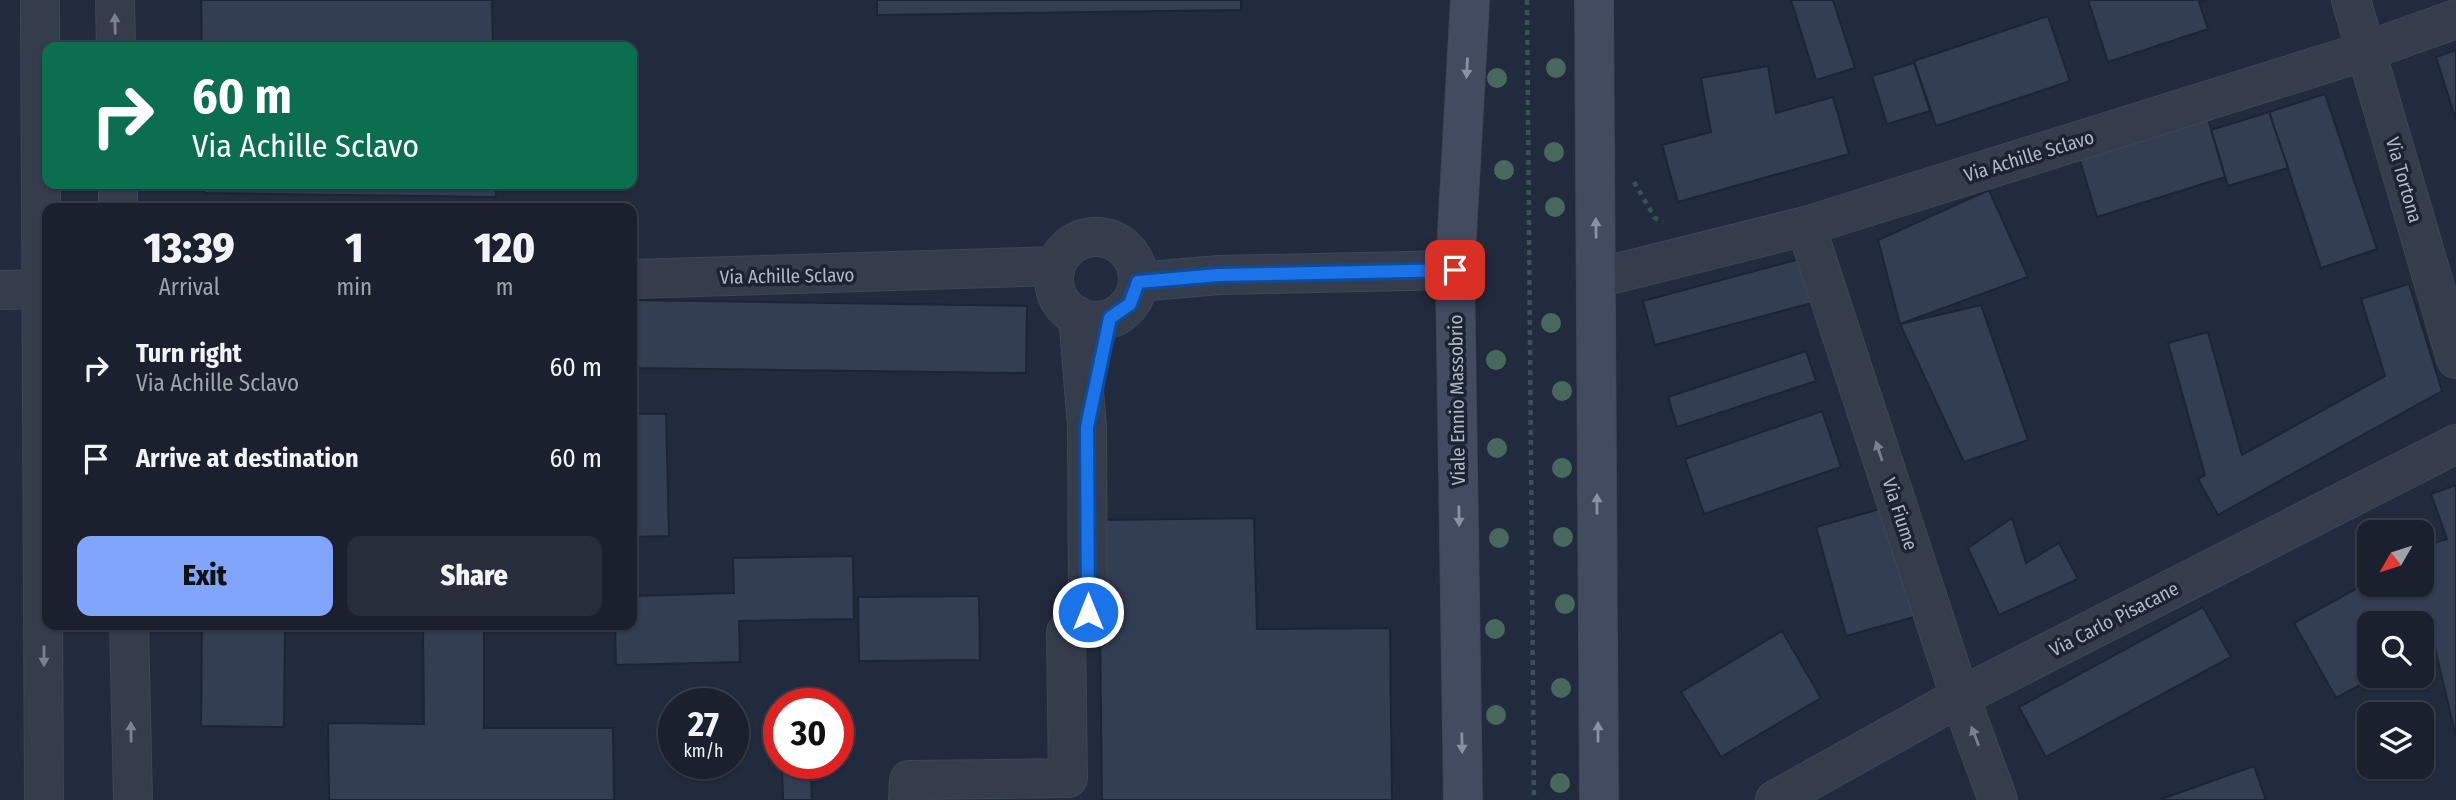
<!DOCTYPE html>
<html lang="en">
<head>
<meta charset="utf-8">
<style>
	body { margin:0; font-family:"Fira Sans Condensed",sans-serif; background:#272d3a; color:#f1f3f6; height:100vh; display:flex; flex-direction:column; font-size:26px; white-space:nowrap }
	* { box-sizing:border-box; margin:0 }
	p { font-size:23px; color:#9fa3aa }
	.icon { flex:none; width:38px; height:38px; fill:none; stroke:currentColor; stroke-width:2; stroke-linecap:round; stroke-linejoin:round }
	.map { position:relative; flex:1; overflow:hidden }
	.panel { position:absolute; left:42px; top:203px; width:595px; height:427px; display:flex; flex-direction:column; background:#1a202e; border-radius:14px; box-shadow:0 2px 5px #0004,0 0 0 2px #383e4a }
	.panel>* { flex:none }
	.hud { position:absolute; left:42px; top:42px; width:595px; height:147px; border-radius:14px; box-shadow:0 2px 5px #0004,0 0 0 2px #383e4a; background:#0b6e4f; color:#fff; overflow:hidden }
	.needle { width:46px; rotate:231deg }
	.buttons { position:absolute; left:2357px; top:520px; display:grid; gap:14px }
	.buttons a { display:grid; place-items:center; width:77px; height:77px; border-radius:14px; background:#1a202e; box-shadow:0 2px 5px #0004,0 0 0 2px #383e4a; font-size:35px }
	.speed { position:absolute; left:658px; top:688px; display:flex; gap:14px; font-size:35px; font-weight:700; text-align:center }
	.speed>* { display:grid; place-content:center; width:91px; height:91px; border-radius:50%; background:#1a202e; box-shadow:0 2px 5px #0004,0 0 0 2px #383e4a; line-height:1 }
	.speed small { font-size:18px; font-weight:400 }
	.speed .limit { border:10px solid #d22; background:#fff; color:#111 }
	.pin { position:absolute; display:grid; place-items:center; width:60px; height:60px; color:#fff; margin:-30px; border-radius:14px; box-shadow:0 4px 10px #0006 }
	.me { position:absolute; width:77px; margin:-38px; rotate:0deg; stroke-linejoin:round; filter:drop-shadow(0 0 5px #0008) }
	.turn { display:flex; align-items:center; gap:24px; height:147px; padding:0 35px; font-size:32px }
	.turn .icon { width:91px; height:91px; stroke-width:2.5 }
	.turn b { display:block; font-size:49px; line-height:60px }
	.eta { display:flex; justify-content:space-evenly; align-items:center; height:119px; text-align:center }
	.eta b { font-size:42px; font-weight:800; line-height:49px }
	.primary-button { display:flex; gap:14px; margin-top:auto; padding:14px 35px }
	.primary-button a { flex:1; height:80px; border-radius:14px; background:#82a5fc; color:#111; font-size:28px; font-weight:800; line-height:80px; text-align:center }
	.primary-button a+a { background:#272d3a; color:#f1f3f6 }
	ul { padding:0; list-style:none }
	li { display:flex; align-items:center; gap:21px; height:91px; padding:0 35px }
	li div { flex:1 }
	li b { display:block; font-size:26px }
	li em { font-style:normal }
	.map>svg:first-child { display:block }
	.building { fill:#333e53; stroke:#1d2433; stroke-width:2 }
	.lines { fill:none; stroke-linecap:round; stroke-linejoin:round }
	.minor-casing { stroke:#3f4655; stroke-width:40 }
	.secondary-casing { stroke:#3f4655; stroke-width:40 }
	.path { stroke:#3c5156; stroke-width:4.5; stroke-dasharray:5 5; stroke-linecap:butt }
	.minor { stroke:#353d4d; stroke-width:38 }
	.secondary { stroke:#434b60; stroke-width:38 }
	.tree { fill:#48685d }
	.oneway { fill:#798091 }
	.oneway2 { fill:#8a91a4 }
	.route-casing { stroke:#114b97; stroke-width:18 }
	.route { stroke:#1a73e8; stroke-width:12 }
	.labels { text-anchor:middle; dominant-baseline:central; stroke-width:7; stroke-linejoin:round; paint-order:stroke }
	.street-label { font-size:19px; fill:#b1b7c8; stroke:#1b2231 }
</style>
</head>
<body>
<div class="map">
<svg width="2456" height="800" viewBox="0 0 2456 800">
	<rect width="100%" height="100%" fill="#222a3d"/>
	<!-- building -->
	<g class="building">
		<path d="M201,0H492L493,47H202Z"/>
		<path d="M877,0H1241V10L877,15Z"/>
		<path d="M1791,0H1833L1855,68L1816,80Z"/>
		<path d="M2088,0H2206L2199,2L2208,29L2108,62Z"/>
		<path d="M2048,16L2070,81L1936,126L1914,61Z"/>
		<path d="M2456,50V120L2436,57Z"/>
		<path d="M1914,63L1930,111L1887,124L1872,76Z"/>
		<path d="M1768,66L1776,113L1833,97L1849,154L1678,202L1662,145L1711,132L1701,78Z"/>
		<path d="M2325,94L2377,249L2321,268L2269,112Z"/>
		<path d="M2269,112L2288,168L2228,186L2211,130Z"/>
		<path d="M2207,116L2225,177L2097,217L2078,154Z"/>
		<path d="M204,184H496V197L204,193Z"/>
		<path d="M1989,190L2028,277L1900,324L1878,240Z"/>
		<path d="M1807,257L1819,301L1655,345L1643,301Z"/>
		<path d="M2409,284L2442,391L2218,515L2198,479L2205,475L2168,343L2208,332L2242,455L2385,376L2361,299Z"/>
		<path d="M632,300L1027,306L1026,373L632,368Z"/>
		<path d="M1981,305L2028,440L1964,462L1900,324Z"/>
		<path d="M1806,351L1816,381L1677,427L1668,397Z"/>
		<path d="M1822,411L1841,467L1704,514L1685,459Z"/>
		<path d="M632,414H666L669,536L632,537Z"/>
		<path d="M2456,485V737L2434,644L2422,650V623H2370V676H2377L2336,698L2294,623L2370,581V584H2422V546L2447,539L2431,494Z"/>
		<path d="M1887,507L1918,616L1846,636L1816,527Z"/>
		<path d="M1254,518L1257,629L1390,628L1392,800H1102L1100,630H1106V520Z"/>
		<path d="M2012,518L2026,563L2059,543L2078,579L1999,615L1968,548Z"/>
		<path d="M853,556L854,619L739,621L740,662L616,665L615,625H632V596L734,593L733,558Z"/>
		<path d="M979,596L980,660L859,661L858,597Z"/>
		<path d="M2203,607L2231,657L2046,757L2019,707Z"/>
		<path d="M202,625H285L284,727L201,726Z"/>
		<path d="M423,625H484V728H613L614,800H329L328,723L424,724Z"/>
		<path d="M1782,631L1821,698L1721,757L1681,692Z"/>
		<path d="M782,763H811L812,800H783Z"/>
		<path d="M2254,766L2266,800H2159Z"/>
	</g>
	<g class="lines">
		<!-- minor casing -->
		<g class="minor-casing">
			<g id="minor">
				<path d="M40,0L44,800"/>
				<path d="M115,0L116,47"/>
				<path d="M2351,0L2456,359"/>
				<path d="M118,184V208"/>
				<path d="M1806,226L1960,697L1998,800"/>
				<circle cx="1096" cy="279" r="42"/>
				<path d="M1597,278L1806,226L2366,51L2456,19"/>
				<path d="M632,279L1056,266"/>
				<path d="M1138,282L1219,275L1455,270"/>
				<path d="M0,290L47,289"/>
				<path d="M129,625L133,800"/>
				<path d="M908,800L909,780L1068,778L1066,632L1088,612L1087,427L1078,316"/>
				<path d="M1775,800L1960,697L2456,444"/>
			</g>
		</g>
		<!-- secondary casing -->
		<g class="secondary-casing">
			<g id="secondary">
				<path d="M1594,0L1599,800"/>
				<path d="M1463,800L1455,270L1470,0"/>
			</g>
		</g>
		<!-- path -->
		<g class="path">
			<path d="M1527,0L1534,800"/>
			<path d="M1634,182L1655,218L1663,222"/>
		</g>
		<!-- minor -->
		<use href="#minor" class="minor"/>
		<!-- secondary -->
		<use href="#secondary" class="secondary"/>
	</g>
	<!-- trees -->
	<g class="tree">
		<circle cx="1556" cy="68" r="10"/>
		<circle cx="1497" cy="78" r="10"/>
		<circle cx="1554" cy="152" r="10"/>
		<circle cx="1504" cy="170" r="10"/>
		<circle cx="1555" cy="207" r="10"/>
		<circle cx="1551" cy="323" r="10"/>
		<circle cx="1496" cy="360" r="10"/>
		<circle cx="1562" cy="391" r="10"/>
		<circle cx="1497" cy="448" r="10"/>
		<circle cx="1562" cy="468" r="10"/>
		<circle cx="1563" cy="537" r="10"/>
		<circle cx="1499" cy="538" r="10"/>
		<circle cx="1565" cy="604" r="10"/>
		<circle cx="1495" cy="629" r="10"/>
		<circle cx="1561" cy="688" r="10"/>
		<circle cx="1496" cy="715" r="10"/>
		<circle cx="1560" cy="783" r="10"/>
	</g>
	<!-- one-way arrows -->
	<defs><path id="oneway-solid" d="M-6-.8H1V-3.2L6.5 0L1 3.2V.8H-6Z" transform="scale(1.75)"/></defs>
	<g class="oneway">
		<use href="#oneway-solid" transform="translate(115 24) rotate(-91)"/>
		<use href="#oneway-solid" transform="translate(1879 451) rotate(-108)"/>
		<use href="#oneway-solid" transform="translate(44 656) rotate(90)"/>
		<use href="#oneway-solid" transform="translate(131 732) rotate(-91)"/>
		<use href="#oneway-solid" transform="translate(1975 736) rotate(-111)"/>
	</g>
	<g class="oneway2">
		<use href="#oneway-solid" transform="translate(1467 68) rotate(93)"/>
		<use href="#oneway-solid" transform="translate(1596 228) rotate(-91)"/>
		<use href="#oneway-solid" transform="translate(1597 504) rotate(-90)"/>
		<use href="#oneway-solid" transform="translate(1459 516) rotate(89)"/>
		<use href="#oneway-solid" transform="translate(1598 732) rotate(-90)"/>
		<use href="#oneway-solid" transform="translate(1462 743) rotate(89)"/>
	</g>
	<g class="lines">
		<!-- route casing -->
		<g class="route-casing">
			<path id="route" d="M1088,612L1087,427L1110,318L1130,304L1138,282L1219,275L1455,270"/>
		</g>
		<!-- route -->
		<use href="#route" class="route"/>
	</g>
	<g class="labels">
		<!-- street labels -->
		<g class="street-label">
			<text transform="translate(2029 156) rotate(-17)">Via Achille Sclavo</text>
			<text transform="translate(2404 180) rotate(74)">Via Tortona</text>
			<text transform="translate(787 276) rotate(-1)">Via Achille Sclavo</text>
			<text transform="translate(1457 400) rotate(-91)">Viale Ennio Massobrio</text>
			<text transform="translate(1900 514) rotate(72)">Via Fiume</text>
			<text transform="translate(2114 619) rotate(-27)">Via Carlo Pisacane</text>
		</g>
	</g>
</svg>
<div class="buttons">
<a><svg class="needle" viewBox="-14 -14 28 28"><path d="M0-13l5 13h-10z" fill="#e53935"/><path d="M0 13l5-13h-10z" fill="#9fa3aa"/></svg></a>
<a><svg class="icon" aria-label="search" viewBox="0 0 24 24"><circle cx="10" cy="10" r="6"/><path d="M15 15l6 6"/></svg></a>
<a><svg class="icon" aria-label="layers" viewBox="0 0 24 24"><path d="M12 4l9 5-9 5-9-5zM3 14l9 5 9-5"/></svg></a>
</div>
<div class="speed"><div>27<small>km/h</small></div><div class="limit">30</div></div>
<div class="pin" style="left:1455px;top:270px;background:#d93025"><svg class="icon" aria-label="arrive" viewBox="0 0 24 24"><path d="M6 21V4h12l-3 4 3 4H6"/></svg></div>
<svg class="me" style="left:1088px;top:612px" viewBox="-20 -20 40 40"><circle r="17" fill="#1a73e8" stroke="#fff" stroke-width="3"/><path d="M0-11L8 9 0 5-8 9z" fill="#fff"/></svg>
<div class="hud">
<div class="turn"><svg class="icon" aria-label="right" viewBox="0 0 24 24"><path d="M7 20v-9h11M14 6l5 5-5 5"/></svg><div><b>60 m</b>Via Achille Sclavo</div></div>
</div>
<section class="panel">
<div class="eta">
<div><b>13:39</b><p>Arrival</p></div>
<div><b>1</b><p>min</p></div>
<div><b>120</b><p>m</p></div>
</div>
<ul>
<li><svg class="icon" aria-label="right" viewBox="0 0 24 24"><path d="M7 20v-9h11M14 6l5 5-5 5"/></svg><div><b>Turn right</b><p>Via Achille Sclavo</p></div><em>60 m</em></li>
<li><svg class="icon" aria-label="arrive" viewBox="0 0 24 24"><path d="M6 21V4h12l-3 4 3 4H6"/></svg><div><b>Arrive at destination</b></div><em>60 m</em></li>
</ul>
<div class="primary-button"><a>Exit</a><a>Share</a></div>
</section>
</div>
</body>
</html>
